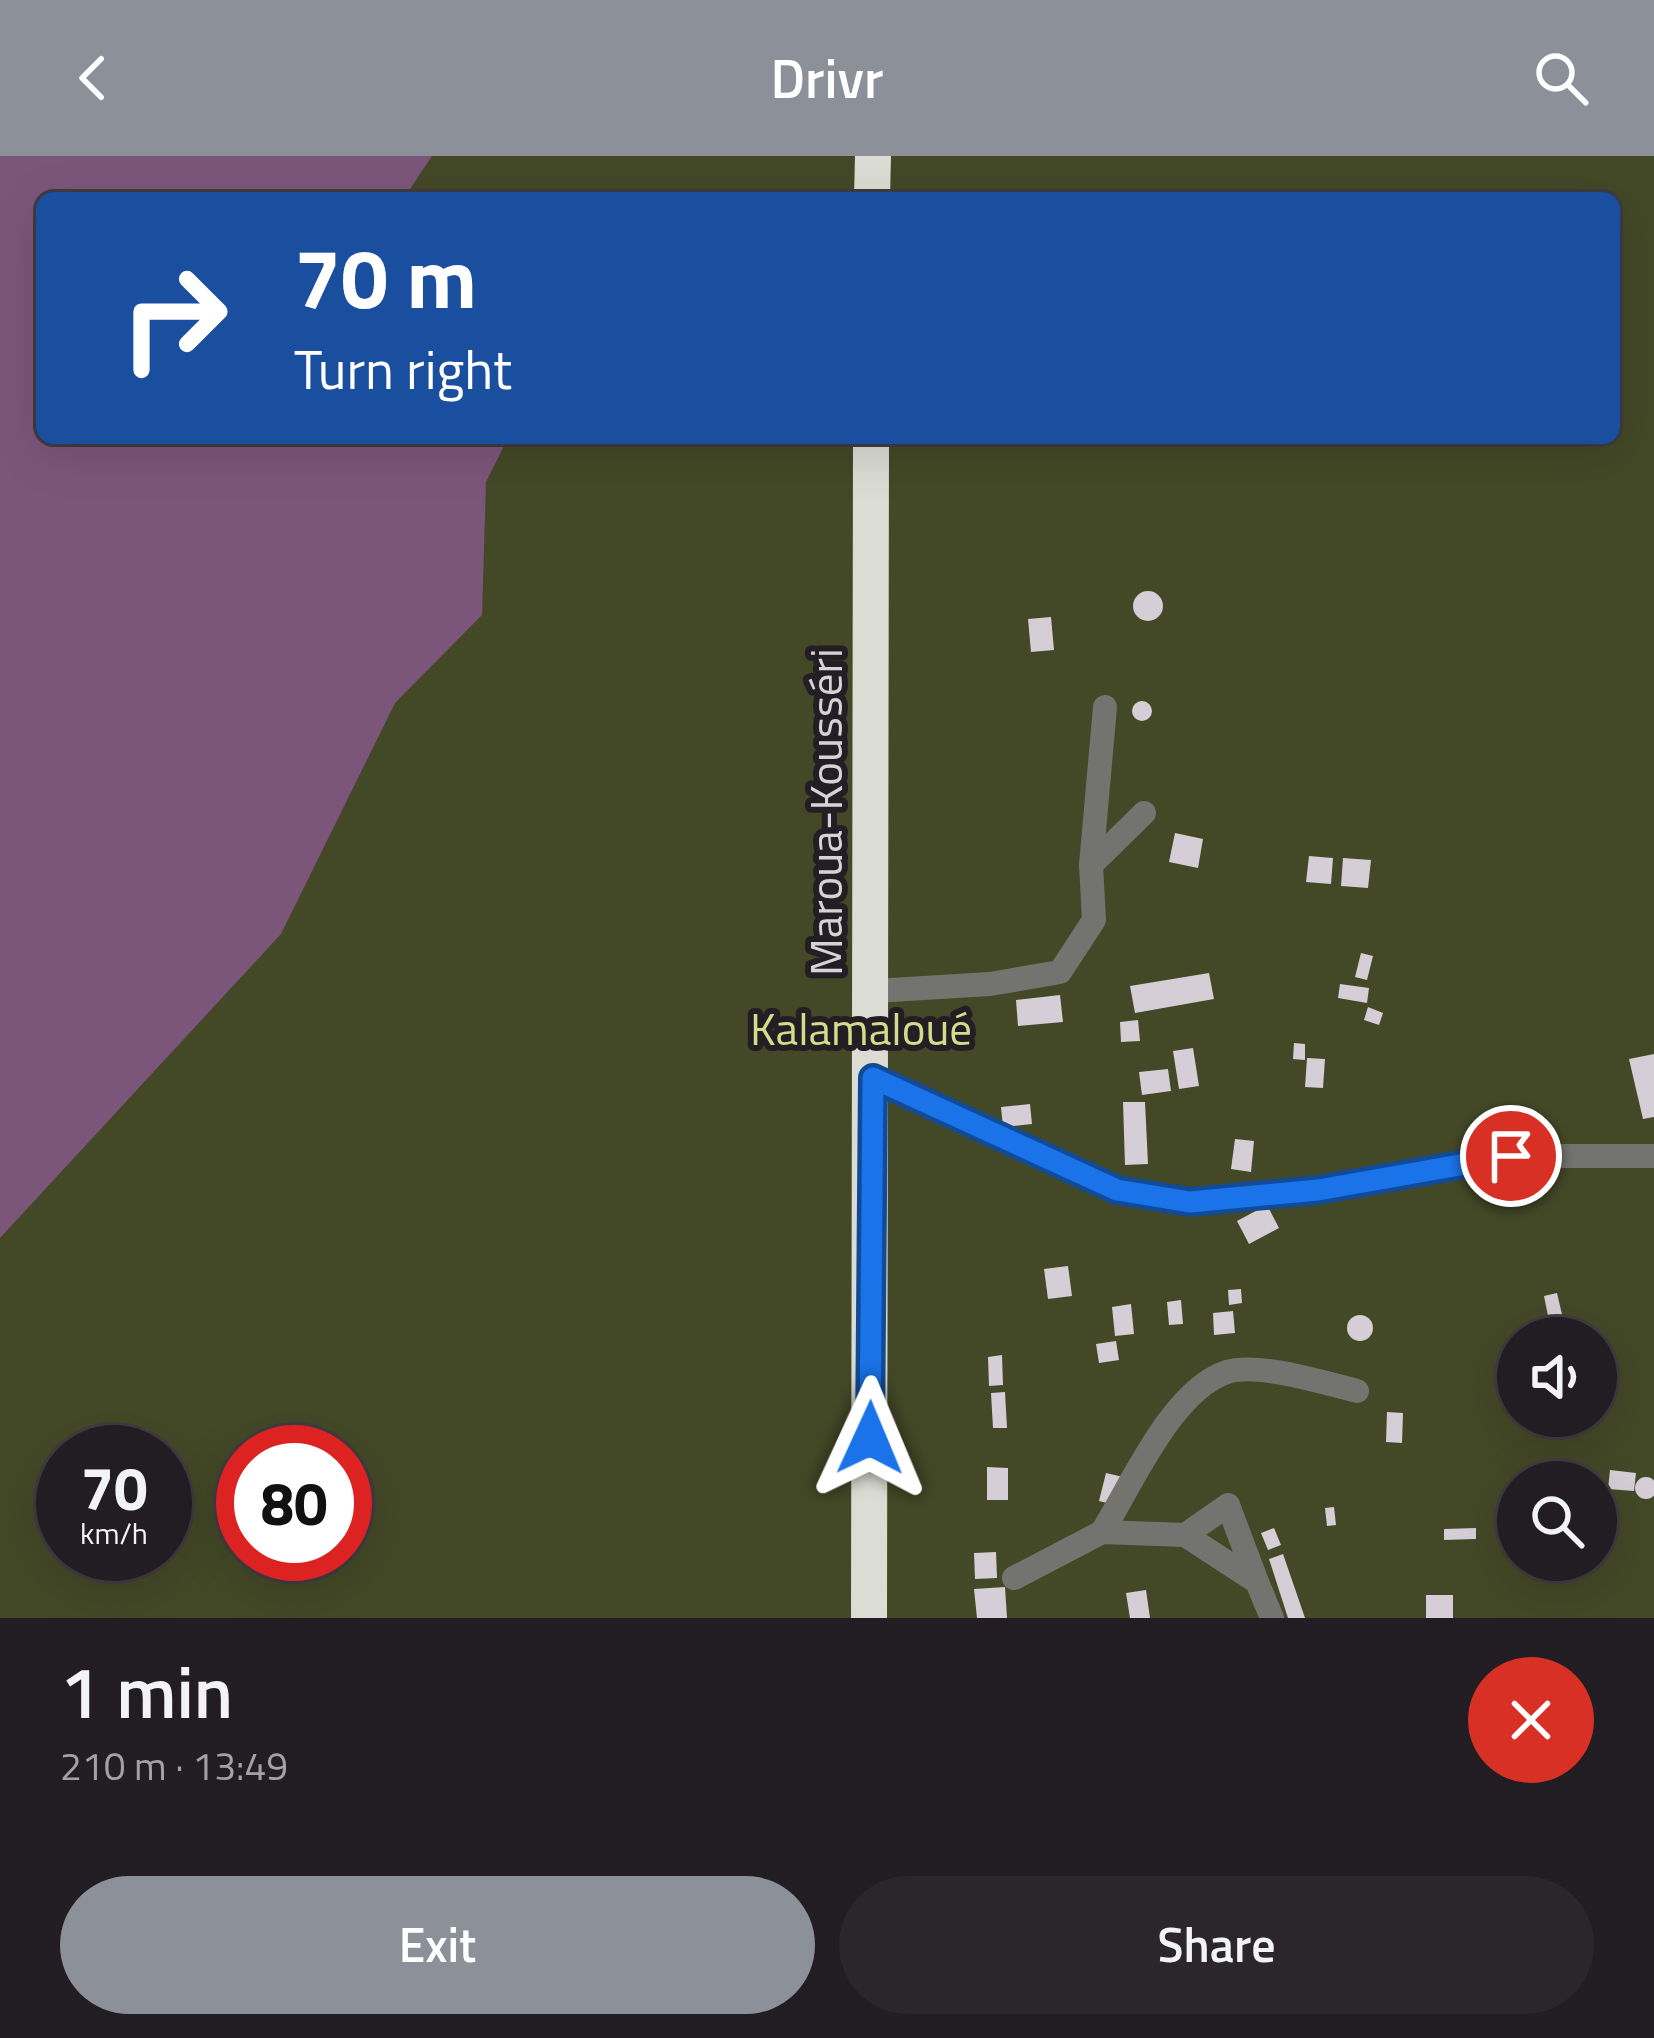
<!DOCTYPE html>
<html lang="en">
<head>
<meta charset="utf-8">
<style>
	body { margin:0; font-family:"Titillium Web",sans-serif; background:#2a262a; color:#f1f3f6; height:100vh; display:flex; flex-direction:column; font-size:45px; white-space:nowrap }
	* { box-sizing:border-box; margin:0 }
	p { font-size:39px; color:#a2a2a5 }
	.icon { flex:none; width:66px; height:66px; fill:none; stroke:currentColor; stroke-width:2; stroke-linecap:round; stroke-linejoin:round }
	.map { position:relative; height:1462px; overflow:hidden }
	.panel { display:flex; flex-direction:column; background:#221d22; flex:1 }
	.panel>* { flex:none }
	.hud { position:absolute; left:36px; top:36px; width:1584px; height:252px; border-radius:18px; box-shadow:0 12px 48px #0002,0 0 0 3px #3f3b40; background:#1a4fa0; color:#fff; overflow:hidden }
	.buttons { position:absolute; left:1497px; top:1161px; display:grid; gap:24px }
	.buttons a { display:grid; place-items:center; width:120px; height:120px; border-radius:50%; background:#221d22; box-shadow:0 12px 48px #0002,0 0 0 3px #3f3b40; font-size:60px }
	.speed { position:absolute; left:36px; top:1269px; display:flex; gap:24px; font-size:60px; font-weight:700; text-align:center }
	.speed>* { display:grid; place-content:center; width:156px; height:156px; border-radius:50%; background:#221d22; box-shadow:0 12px 48px #0002,0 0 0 3px #3f3b40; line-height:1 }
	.speed small { font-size:30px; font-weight:400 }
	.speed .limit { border:18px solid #d22; background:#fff; color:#111 }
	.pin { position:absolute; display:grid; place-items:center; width:102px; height:102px; color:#fff; margin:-51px; border:6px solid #fff; border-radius:50%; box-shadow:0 3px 12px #0007 }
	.me { position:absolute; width:132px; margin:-66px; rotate:1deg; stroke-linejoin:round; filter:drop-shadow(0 0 9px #0008) }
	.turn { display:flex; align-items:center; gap:42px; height:252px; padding:0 60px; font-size:54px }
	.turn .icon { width:156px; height:156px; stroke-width:2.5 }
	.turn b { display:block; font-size:84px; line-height:102px }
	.round { display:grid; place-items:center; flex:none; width:126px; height:126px; border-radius:63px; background:#2a262a }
	.headline { display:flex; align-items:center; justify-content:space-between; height:204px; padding:0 60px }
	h1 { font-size:72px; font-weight:600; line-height:90px }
	.action { display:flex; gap:24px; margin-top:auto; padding:24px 60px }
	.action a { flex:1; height:138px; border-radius:72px; background:#8c9099; color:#fff; font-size:48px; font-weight:600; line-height:138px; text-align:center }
	.action a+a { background:#2a262a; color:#f1f3f6 }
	header { display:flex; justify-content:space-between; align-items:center; height:156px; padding:0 60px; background:#8c9099; color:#fff; font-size:54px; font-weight:600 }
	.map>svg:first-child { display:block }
	.green { fill:#434827; fill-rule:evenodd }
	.water { fill:#7c557b }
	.building { fill:#d6ced6 }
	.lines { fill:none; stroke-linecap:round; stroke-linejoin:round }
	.street { stroke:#737470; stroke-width:24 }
	.highway { stroke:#dbddd4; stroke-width:36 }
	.route-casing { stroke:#114b97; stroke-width:30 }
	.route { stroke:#1a73e8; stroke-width:21 }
	.labels { text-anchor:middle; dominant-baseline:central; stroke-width:12; stroke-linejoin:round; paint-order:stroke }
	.street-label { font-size:45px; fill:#d6d2d6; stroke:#231e23 }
	.park-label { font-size:45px; fill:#d1dd8b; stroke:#231e23 }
</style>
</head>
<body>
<header><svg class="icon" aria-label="back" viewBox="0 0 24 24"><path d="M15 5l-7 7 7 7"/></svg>Drivr<svg class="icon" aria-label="search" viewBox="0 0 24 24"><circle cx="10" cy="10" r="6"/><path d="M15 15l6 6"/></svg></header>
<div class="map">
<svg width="1654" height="1462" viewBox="0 0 1654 1462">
	<rect width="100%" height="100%" fill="#2d272d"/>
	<!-- green -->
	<path class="green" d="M0,0H1654V1462H0ZM42,42H1614V282H42ZM1518,1182H1596V1260H1518ZM63,1296H165V1398H63ZM243,1296H345V1398H243ZM1518,1326H1596V1404H1518Z"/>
	<!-- water -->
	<path class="water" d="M0,0H432L404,42H42V282H508L486,326L482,459L395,547L281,778L0,1082Z"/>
	<!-- building -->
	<g class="building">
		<circle cx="1148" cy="450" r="15"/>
		<path d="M1051,461L1054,494L1031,496L1028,463Z"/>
		<circle cx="1142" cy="555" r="10"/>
		<path d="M1175,677L1203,683L1198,712L1169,706Z"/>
		<path d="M1309,700L1333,702L1331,728L1306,726Z"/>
		<path d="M1343,702L1371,704L1368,732L1341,730Z"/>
		<path d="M1361,797L1373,800L1367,824L1355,821Z"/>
		<path d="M1209,817L1214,843L1135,857L1130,830Z"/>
		<path d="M1340,828L1369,832L1367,847L1338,842Z"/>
		<path d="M1060,839L1063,866L1018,870L1016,844Z"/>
		<path d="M1368,851L1383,857L1379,869L1364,864Z"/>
		<path d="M1138,864L1140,885L1121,886L1120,866Z"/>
		<path d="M1294,887L1305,888V904L1293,903Z"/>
		<path d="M1193,892L1199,930L1179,933L1173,895Z"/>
		<path d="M1654,898V961L1643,963L1629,903Z"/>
		<path d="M1307,902L1325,903L1323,932L1305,931Z"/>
		<path d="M1168,913L1171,935L1142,939L1139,916Z"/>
		<path d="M1123,946H1145L1148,1008L1125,1009Z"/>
		<path d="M1030,948L1032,968L1003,971L1001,951Z"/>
		<path d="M1235,983L1254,985L1251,1016L1231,1013Z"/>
		<path d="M1267,1049L1279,1072L1249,1088L1237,1065Z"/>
		<path d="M1068,1110L1072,1140L1048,1143L1044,1113Z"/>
		<path d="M1241,1133L1242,1147L1229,1149L1228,1134Z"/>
		<path d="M1557,1137L1564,1167L1550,1170L1544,1140Z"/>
		<path d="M1181,1144L1183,1168L1169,1169L1167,1146Z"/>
		<path d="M1131,1148L1134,1178L1115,1180L1112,1151Z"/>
		<path d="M1233,1155L1235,1177L1214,1179L1213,1157Z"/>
		<circle cx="1360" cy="1172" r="13"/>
		<path d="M1116,1185L1119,1204L1099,1207L1096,1188Z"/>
		<path d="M1002,1199L1003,1229L989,1230L988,1201Z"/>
		<path d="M1005,1236L1007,1272H993L991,1237Z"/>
		<path d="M1387,1256L1403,1257L1402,1287L1386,1286Z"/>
		<path d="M987,1311L1008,1312V1344H987Z"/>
		<path d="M1610,1314L1636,1317L1634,1335L1608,1333Z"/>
		<path d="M1106,1317L1123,1321L1115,1349L1099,1345Z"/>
		<circle cx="1646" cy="1332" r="11"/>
		<path d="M1334,1351L1336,1369L1327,1370L1325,1352Z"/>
		<path d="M1274,1372L1281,1389L1268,1394L1261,1377Z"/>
		<path d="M1476,1372V1383L1444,1384V1373Z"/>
		<path d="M996,1396L997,1422L975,1423L974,1397Z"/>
		<path d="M1283,1398L1305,1462H1288L1269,1403Z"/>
		<path d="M1005,1431L1007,1462H977L974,1433Z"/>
		<path d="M1146,1434L1150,1462H1130L1126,1437Z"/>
		<rect x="1426" y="1439" width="27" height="23"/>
	</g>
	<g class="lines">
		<!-- street -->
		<g class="street">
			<path d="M1091,709L1144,657"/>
			<path d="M874,835L990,828L1060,816L1094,764L1091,709L1105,551"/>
			<path d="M873,922L1117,1034L1190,1046L1318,1034L1511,1000H1654"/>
			<path d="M1102,1376C1132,1328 1172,1234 1227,1216C1257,1206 1326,1227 1357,1235"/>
			<path d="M1014,1422L1102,1376L1185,1379"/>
			<path d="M1257,1426L1228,1349L1185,1379L1257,1426L1272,1462"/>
		</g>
		<!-- highway -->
		<g class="highway">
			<path d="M872,42L873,0"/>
			<path d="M869,1462L871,282"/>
		</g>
	</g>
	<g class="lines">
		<!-- route casing -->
		<g class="route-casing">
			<path id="route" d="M870,1282L873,922L1117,1034L1190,1046L1318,1034L1511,1000"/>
		</g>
		<!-- route -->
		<use href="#route" class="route"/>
	</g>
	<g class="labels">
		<!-- street labels -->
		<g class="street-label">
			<text transform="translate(825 656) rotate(-90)">Maroua-Kousséri</text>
		</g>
		<!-- park labels -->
		<g class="park-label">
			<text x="861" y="872">Kalamaloué</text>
		</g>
	</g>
</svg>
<div class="buttons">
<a><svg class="icon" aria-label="sound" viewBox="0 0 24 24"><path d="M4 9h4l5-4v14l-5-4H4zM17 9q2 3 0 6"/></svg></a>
<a><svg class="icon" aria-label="search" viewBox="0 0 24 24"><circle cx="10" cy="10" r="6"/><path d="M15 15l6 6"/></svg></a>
</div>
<div class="speed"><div>70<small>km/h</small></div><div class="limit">80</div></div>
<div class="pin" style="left:1511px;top:1000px;background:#d93025"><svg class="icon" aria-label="arrive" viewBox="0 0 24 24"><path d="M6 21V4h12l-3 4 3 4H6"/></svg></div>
<svg class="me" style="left:870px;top:1282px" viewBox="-20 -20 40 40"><path d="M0-17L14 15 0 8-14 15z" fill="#1a73e8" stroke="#fff" stroke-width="4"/></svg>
<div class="hud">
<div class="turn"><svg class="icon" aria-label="right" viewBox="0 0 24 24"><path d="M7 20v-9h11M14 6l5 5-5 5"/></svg><div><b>70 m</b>Turn right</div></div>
</div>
</div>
<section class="panel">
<div class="headline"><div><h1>1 min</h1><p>210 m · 13:49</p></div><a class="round" style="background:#d93025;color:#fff"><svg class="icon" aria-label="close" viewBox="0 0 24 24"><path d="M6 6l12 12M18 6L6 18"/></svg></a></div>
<div class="action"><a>Exit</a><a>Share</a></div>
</section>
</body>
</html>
